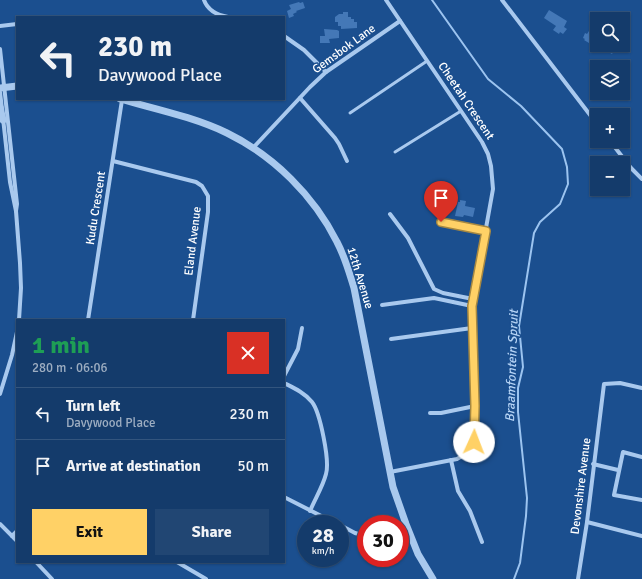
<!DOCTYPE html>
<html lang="en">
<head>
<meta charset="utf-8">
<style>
	body { margin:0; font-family:Signika,sans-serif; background:#214673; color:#f1f3f6; height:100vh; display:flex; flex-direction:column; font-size:15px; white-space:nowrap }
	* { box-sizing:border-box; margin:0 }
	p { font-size:13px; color:#9dadc1 }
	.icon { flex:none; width:22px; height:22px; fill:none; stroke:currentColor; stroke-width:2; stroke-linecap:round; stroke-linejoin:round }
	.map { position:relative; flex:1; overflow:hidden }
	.sheet { position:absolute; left:16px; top:319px; width:269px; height:244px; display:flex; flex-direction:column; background:#143b6b; border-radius:0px; box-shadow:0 1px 3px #0004,0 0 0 1px #33557e }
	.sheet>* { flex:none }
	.hud { position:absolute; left:16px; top:16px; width:269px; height:84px; border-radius:0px; box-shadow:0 1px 3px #0004,0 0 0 1px #33557e; background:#143b6b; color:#f1f3f6; overflow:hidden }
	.buttons { position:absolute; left:590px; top:12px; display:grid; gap:8px }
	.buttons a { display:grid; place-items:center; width:40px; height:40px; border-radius:0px; background:#143b6b; box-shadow:0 1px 3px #0004,0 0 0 1px #33557e; font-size:20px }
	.speed { position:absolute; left:297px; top:515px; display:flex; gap:8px; font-size:20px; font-weight:700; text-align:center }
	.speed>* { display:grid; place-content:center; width:52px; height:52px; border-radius:50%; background:#143b6b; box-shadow:0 1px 3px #0004,0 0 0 1px #33557e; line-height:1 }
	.speed small { font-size:10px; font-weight:400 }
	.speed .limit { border:6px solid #d22; background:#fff; color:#111 }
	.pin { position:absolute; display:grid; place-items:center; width:34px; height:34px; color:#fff; margin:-41px -17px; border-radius:50% 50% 50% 0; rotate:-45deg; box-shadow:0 0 4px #0007 }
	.pin .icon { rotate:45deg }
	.me { position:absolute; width:44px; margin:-22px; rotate:2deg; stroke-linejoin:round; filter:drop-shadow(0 0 3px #0008) }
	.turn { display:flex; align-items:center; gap:14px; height:84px; padding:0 16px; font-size:18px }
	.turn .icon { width:52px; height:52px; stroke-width:2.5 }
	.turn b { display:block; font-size:28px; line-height:34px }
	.round { display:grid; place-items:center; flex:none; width:42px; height:42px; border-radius:0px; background:#214673 }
	.headline { display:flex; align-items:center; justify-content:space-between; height:68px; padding:0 16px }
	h1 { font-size:24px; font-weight:700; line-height:30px; color:#1e9e55 }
	.primary-button { display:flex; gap:8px; margin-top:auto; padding:8px 16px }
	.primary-button a { flex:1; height:46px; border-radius:0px; background:#ffd166; color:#111; font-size:16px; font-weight:700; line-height:46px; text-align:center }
	.primary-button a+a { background:#214673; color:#f1f3f6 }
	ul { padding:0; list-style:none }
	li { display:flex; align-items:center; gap:12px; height:52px; padding:0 16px; border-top:1px solid #33557e }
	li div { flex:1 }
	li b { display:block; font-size:15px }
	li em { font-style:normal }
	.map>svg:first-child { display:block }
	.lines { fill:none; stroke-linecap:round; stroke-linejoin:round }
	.stream { stroke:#9cc4f0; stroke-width:2 }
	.building { fill:#4478b7 }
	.service { stroke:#a9c9ee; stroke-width:3 }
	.minor { stroke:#a9c9ee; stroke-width:4 }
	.tertiary { stroke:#a9c9ee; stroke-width:7 }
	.route-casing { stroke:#a68842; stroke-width:10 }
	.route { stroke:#ffd166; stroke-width:7 }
	.labels { text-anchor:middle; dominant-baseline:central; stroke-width:3; stroke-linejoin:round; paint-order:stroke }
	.street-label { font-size:12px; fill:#fff; stroke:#1b4f8f }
	.water-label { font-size:13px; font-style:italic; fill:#b5d3f5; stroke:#1b4f8f }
</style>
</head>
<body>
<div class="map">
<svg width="642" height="579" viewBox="0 0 642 579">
	<rect width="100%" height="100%" fill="#1b4f8f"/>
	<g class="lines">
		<!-- stream -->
		<path class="stream" d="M432,0L488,79L521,106L562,149L567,167L568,184L560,204L540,222L534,233L519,326L523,367L518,388V412L527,498L526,516L520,563L514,579"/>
	</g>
	<!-- building -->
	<g class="building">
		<path d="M299,2L300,3L303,2L305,8L296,11L297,12L293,14L294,16L289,18L287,11L291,9L289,5Z"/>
		<path d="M549,10L567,21L564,27L567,29L563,34L560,32L559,34L553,30L556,26L544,18Z"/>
		<path d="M343,12H348V17H351V19H354V22H357V28L341,29V26H338V22H335V17L339,14H343Z"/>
		<path d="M324,29L337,30L339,31V38L329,39L330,43H320V36H325Z"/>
		<path d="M589,31L592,33L593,31L597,33V45H613L612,47L615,49L612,54L605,50L604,52L584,40L585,39L583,38L585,33L587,34Z"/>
		<path d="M460,200L466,201L465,206L475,208L473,217L464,215L463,217L455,216L458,202H460Z"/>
	</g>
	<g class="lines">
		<!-- service -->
		<g class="service">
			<path d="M350,113L427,61"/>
			<path d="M395,152L461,111"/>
		</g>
		<!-- minor -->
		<g class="minor">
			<path d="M204,0C208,11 217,15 228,17"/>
			<path d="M386,0L482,142L488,154L491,166L493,189L472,306L475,406L474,442L469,452L457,459L390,472"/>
			<path d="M502,0L597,124"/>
			<path d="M0,26L17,24"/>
			<path d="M284,36L304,50L326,72"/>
			<path d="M0,49L17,204L16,211"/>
			<path d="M0,92L2,109"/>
			<path d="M300,98L335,138L339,144L347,161"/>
			<path d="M3,118L10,182L16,211L20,263L21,288L19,320"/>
			<path d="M610,141L631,168L642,179"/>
			<path d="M253,148L310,87L326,72L400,21"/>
			<path d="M113,161L196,182L202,186L208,196V212L193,320"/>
			<path d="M390,214L408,238L434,289L443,293L473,299"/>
			<path d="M441,222L486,231"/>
			<path d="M382,305L434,298L472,306"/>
			<path d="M88,320L122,100"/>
			<path d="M391,339L472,328"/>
			<path d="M284,376L298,349L302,328"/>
			<path d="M284,383C294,388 305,393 312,402C320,412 330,461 326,474C323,486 315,499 310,511"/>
			<path d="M0,394L12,355L17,332"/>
			<path d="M430,413H441L475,406"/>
			<path d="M642,457L623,452L614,495L642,500"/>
			<path d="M451,460L458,491L470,511L482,542"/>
			<path d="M593,464L618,470"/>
			<path d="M284,497L337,524"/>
			<path d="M587,522L642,536"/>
			<path d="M0,524L17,541"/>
			<path d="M340,525L355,533L366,536"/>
			<path d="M12,536L17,531"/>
			<path d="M36,562L52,579"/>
			<path d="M177,562L206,579"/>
			<path d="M578,579L587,522L604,384L620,383L642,388"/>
		</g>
		<!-- tertiary -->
		<g class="tertiary">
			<path d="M0,88L17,86"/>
			<path d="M120,99C155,109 194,117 227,133C274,156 314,196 337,242C345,257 349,272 354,288L393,487L406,524L418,554L433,579"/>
			<path d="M0,107L3,120"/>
		</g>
	</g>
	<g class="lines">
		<!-- route casing -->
		<g class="route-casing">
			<path id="route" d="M441,222L486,231L472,306L475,406L474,442"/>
		</g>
		<!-- route -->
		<use href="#route" class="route"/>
	</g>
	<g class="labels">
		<!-- street labels -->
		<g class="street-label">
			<text transform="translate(344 49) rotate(-36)">Gemsbok Lane</text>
			<text transform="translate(466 101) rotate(56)">Cheetah Crescent</text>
			<text transform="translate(96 208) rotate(-81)">Kudu Crescent</text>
			<text transform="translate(193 241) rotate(-83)">Eland Avenue</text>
			<text transform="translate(360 278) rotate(73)">12th Avenue</text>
			<text transform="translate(581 486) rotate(-83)">Devonshire Avenue</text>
		</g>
		<!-- water labels -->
		<g class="water-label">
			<text transform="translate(512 366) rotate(-88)">Braamfontein Spruit</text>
		</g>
	</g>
</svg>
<div class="buttons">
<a><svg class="icon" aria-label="search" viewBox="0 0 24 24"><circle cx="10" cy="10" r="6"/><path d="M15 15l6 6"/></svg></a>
<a><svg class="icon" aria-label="layers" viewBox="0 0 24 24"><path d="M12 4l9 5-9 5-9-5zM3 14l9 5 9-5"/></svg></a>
<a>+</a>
<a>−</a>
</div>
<div class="speed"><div>28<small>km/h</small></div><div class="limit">30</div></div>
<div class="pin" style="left:441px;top:222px;background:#d93025"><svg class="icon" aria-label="arrive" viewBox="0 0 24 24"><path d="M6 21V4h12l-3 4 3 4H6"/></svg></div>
<svg class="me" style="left:474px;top:442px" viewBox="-20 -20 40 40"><circle r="19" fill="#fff"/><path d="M0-13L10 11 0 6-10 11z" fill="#ffd166"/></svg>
<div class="hud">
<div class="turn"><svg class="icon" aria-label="left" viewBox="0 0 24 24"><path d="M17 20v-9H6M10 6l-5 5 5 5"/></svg><div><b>230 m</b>Davywood Place</div></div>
</div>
<section class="sheet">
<div class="headline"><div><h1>1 min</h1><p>280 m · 06:06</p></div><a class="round" style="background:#d93025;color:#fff"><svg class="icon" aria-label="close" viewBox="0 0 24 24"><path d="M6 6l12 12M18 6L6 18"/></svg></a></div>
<ul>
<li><svg class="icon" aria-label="left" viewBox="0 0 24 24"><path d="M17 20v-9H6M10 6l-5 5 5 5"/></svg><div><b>Turn left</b><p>Davywood Place</p></div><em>230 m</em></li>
<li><svg class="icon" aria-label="arrive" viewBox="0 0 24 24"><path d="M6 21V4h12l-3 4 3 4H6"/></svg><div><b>Arrive at destination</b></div><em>50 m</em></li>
</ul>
<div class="primary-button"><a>Exit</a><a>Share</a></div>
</section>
</div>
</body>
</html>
